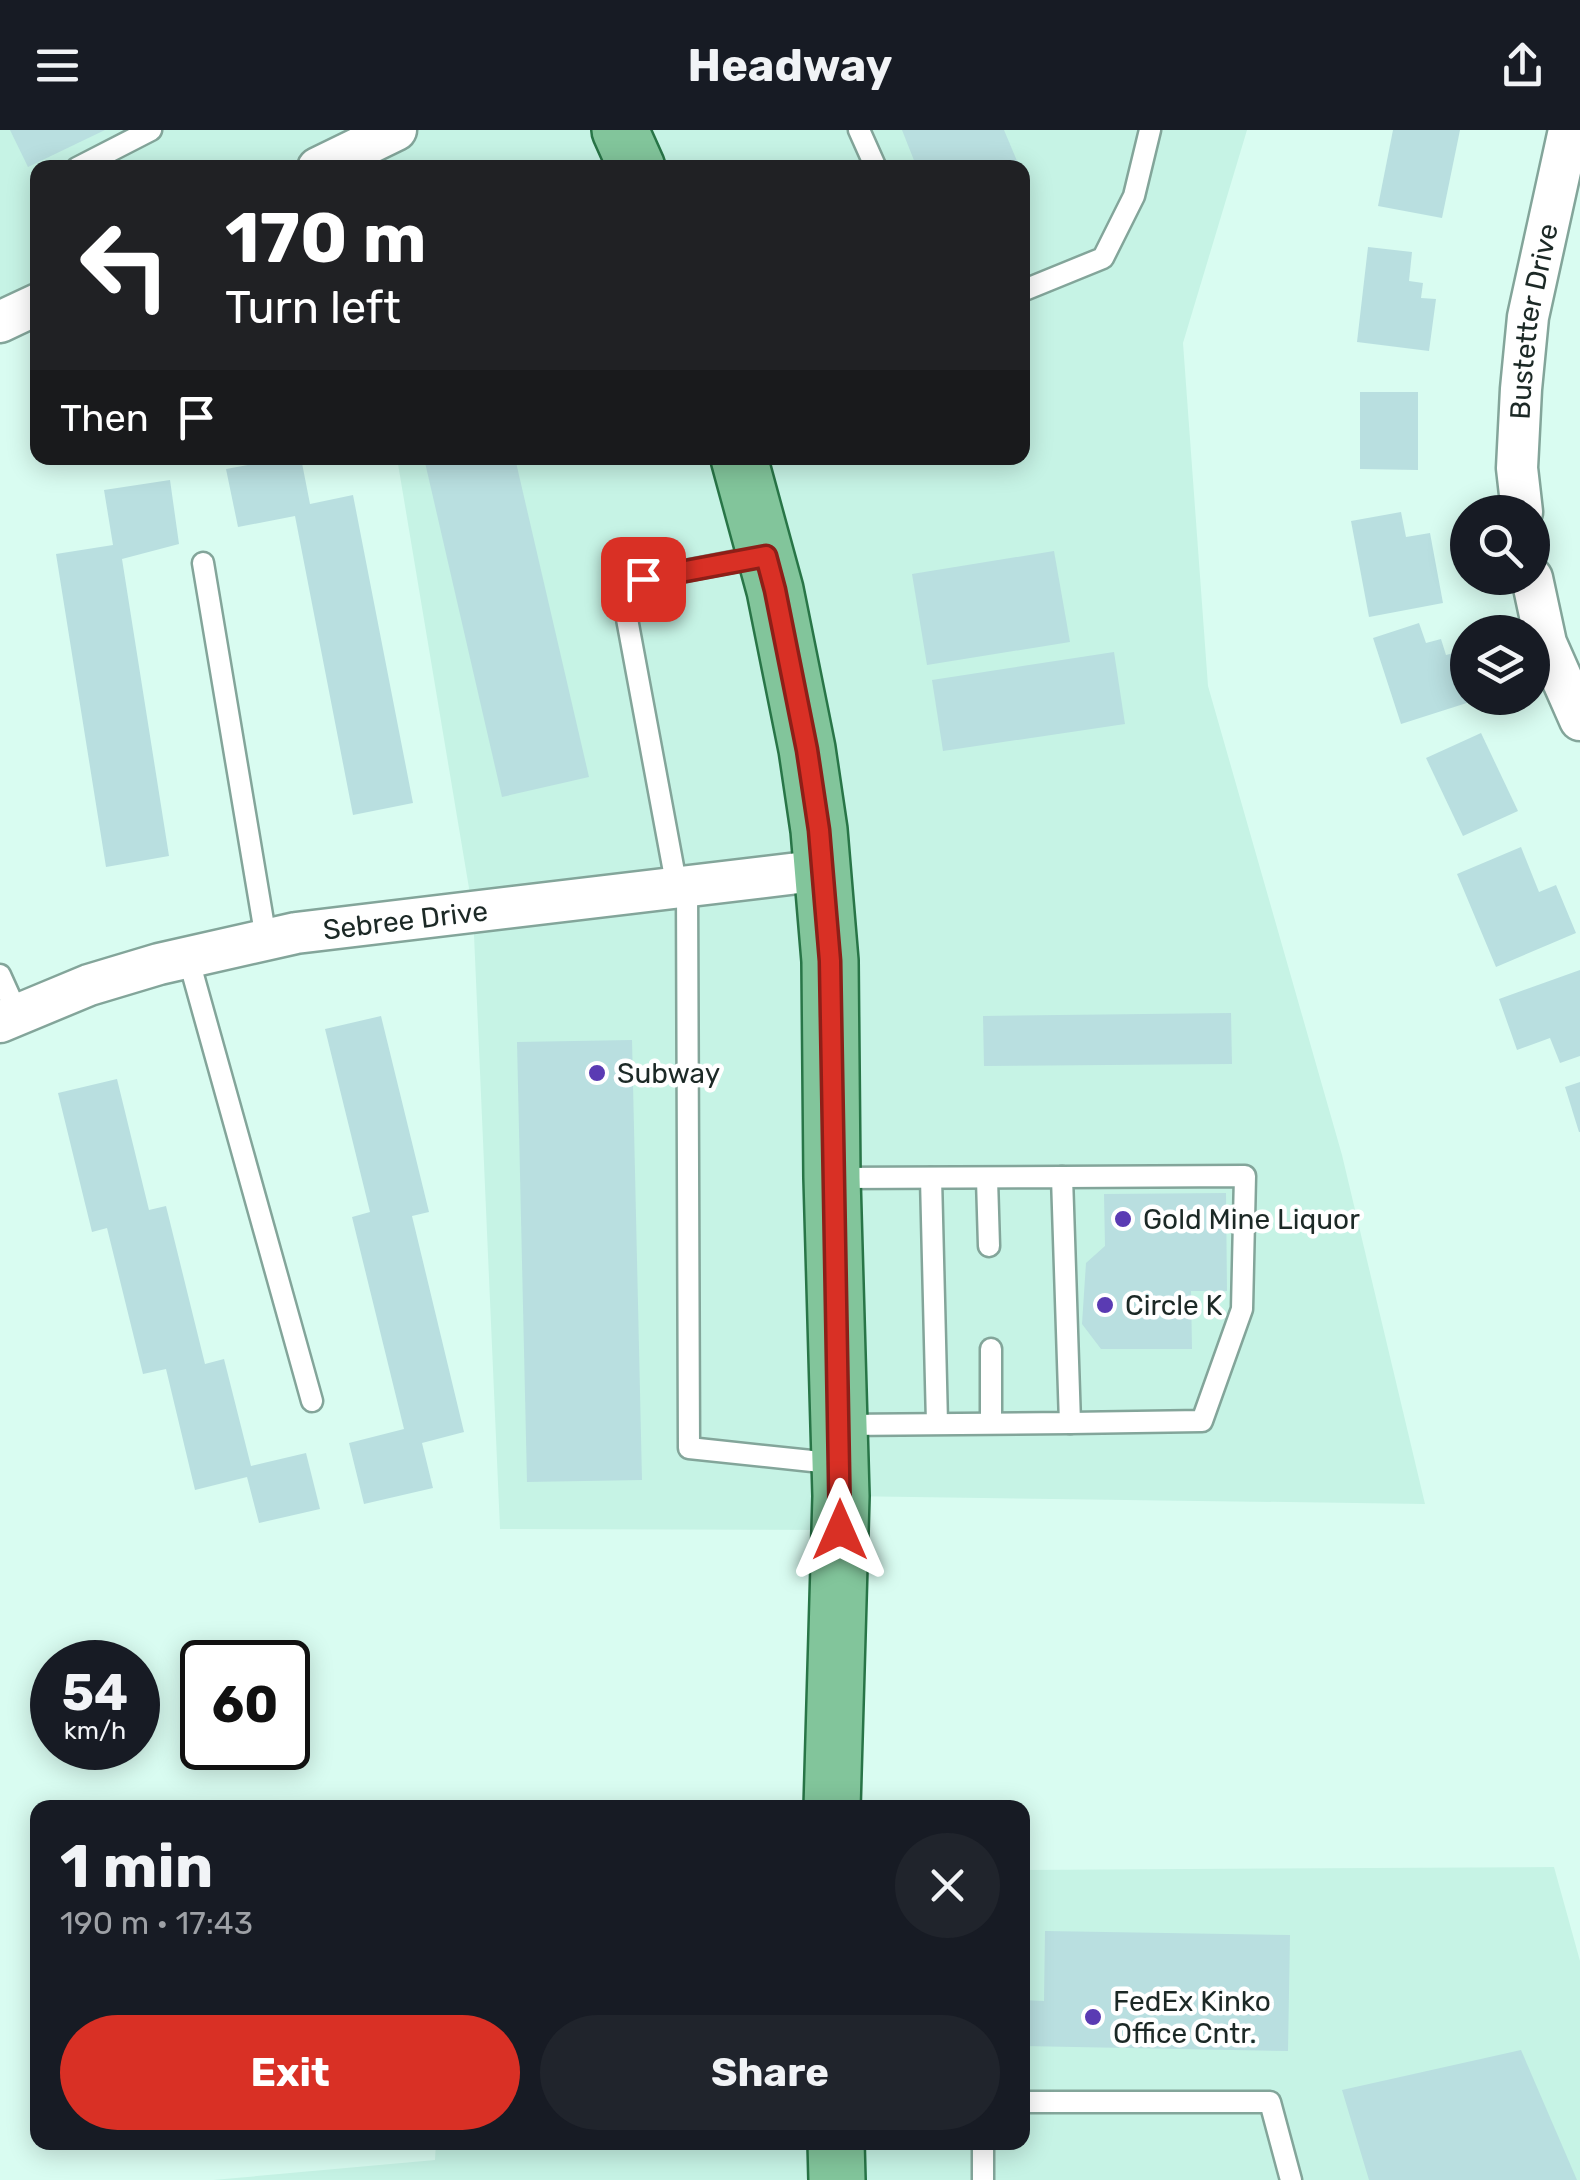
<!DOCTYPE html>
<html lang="en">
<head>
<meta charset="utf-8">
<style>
	body { margin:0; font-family:Rubik,sans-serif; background:#20242c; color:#f1f3f6; height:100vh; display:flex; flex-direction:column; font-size:38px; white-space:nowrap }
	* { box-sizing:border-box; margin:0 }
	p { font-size:32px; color:#9ea1a6 }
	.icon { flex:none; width:55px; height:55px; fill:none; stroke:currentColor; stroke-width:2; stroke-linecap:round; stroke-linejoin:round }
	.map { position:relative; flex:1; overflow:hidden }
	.sheet { position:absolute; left:30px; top:1670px; width:1000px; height:350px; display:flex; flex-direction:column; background:#171b24; border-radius:20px; box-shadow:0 5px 25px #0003 }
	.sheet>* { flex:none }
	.top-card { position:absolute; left:30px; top:30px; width:1000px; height:305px; border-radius:20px; box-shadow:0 5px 25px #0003; background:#202124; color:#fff; overflow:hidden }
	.buttons { position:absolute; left:1450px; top:365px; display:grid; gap:20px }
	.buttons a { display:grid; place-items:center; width:100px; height:100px; border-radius:50%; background:#171b24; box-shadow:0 5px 25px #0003; font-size:50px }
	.speed { position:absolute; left:30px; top:1510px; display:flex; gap:20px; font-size:50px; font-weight:700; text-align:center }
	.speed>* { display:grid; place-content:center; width:130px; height:130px; border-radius:50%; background:#171b24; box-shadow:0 5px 25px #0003; line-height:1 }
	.speed small { font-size:25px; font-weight:400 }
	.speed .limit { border:5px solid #111; border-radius:15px; background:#fff; color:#111 }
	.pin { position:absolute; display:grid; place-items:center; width:85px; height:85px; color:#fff; margin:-42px; border-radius:20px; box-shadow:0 5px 15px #0006 }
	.me { position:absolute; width:110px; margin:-55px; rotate:0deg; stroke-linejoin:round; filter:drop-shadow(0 0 8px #0008) }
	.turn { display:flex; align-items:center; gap:35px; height:210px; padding:0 30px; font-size:45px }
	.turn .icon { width:130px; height:130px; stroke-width:2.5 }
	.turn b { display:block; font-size:70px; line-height:85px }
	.then { display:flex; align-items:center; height:95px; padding:0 30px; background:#0003; gap:20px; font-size:38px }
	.round { display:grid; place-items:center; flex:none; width:105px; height:105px; border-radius:52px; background:#20242c }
	.headline { display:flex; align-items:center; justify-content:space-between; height:170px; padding:0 30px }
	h1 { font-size:60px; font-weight:700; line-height:75px }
	.button { display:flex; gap:20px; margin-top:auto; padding:20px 30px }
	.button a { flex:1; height:115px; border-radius:60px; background:#d93025; color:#fff; font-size:40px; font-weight:700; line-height:115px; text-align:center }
	.button a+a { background:#20242c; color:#f1f3f6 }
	header { display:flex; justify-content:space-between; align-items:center; height:130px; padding:0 30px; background:#171b24; font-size:45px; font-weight:700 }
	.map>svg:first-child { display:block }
	.built { fill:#c6f3e5 }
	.building { fill:#b9dfe0 }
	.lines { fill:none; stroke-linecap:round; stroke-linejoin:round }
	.lane-casing { stroke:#83a59a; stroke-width:25 }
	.street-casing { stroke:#83a59a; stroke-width:45 }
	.primary-casing { stroke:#287547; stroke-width:60 }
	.lane { stroke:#fff; stroke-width:20 }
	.street { stroke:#fff; stroke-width:40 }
	.primary { stroke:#82c59b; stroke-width:55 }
	.route-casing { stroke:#8d1f18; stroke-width:25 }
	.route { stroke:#d93025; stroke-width:18 }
	.poi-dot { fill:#5a3bb3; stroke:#fff; stroke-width:4 }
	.labels { text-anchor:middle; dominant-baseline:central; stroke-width:9; stroke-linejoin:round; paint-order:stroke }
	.street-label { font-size:28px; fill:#1c2926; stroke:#fff }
	.poi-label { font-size:28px; fill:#1c2926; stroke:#fff; text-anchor:start }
</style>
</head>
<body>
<header><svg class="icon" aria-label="menu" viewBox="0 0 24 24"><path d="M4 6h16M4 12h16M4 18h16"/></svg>Headway<svg class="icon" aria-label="share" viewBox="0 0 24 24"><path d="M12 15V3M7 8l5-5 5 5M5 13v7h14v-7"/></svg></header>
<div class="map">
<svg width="1580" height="2050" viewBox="0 0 1580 2050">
	<rect width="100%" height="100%" fill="#d9fcf1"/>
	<!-- built -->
	<g class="built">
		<path d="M0,0H1247L1183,213L1208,556L1342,1025L1425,1374L842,1366L841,1400L500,1399L473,782L397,328H1022V38H38L37,174L0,192Z"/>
		<path d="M1554,1737L1580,1831V2050H213L435,2030L436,2012H1022L1023,1740Z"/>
	</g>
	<!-- building -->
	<g class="building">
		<path d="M10,0H105L28,37Z"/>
		<path d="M902,0H1004L1020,38H917Z"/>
		<path d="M1393,0H1460L1442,88L1378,76Z"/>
		<path d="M1368,117L1412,122L1409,151L1423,153L1421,168L1436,169L1429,221L1357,212Z"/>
		<path d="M1360,262H1418V340L1360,339Z"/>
		<path d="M285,328H301L310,374L353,365L413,673L353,685L295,386L238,397L226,339Z"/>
		<path d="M424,328H515L589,647L502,667Z"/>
		<path d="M170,350L179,414L122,429L169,726L106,737L56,424L113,415L104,360Z"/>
		<path d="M1401,382L1406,407L1430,403L1443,473L1369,487L1351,391Z"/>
		<path d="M1054,421L1070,512L927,535L912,444Z"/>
		<path d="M1419,493L1426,513L1441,509L1446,525L1458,522L1468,553V568H1472L1473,571L1401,594L1373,508Z"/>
		<path d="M1114,522L1125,594L943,621L932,550Z"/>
		<path d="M1481,603L1518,681L1463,706L1426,628Z"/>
		<path d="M1521,717L1539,762L1556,755L1576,803L1496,837L1457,744Z"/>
		<path d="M1580,840V926L1560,933L1550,908L1517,920L1499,869Z"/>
		<path d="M1231,883L1232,934L984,936L983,886Z"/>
		<path d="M381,886L429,1082L412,1086L464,1302L422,1313L433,1358L364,1374L349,1313L404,1299L352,1087L370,1082L325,899Z"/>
		<path d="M632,910L642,1350L527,1352L517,912Z"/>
		<path d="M117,949L149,1080L166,1076L205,1234L224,1229L251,1336L306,1323L320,1379L259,1393L247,1347L195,1360L166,1239L143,1244L107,1098L92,1102L58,963Z"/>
		<path d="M1580,952V1002H1579L1565,957Z"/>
		<path d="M1226,1063L1227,1161H1191L1192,1219H1101L1082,1194L1086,1133L1105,1116L1104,1064Z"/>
		<path d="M1045,1801L1290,1805L1288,1921L1022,1916V1870L1044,1871Z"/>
		<path d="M1521,1920L1577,2050H1369L1342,1960Z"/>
	</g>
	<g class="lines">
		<!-- lane casing -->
		<g class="lane-casing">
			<g id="lane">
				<path d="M859,0L876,38"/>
				<path d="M77,38L151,0"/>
				<path d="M1022,161L1103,128L1134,66L1150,0"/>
				<path d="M203,433L266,809"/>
				<path d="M687,756L689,1318L840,1334"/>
				<path d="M677,758L625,478L628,461L643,449L763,426"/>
				<path d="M188,827L312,1271"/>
				<path d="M0,845L18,885"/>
				<path d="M1062,1047L1245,1046L1242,1179L1202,1291L1070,1293"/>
				<path d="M834,1048L1062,1047L1070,1293L843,1295"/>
				<path d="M931,1048L937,1293"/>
				<path d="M987,1049L989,1116"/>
				<path d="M991,1219V1293"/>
				<path d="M1022,1972H1270L1291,2050"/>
				<path d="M983,2012V2050"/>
			</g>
		</g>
		<!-- street casing -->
		<g class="street-casing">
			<g id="street">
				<path d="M318,38L396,0"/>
				<path d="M0,192L38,174"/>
				<path id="s1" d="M1522,382L1517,338L1521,259L1528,187L1569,0"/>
				<path d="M1532,448L1546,513L1580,590"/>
				<path id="s2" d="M0,892L89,855L159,834L296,803L823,740"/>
			</g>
		</g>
		<!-- primary casing -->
		<g class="primary-casing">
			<g id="primary">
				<path d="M620,0L637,38"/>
				<path d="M739,328L775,460L807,619L819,700L830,831L832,1048L841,1366L832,1678"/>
				<path d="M836,2012L837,2050"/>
			</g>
		</g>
		<!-- lane -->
		<use href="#lane" class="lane"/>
		<!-- street -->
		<use href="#street" class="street"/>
		<!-- primary -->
		<use href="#primary" class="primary"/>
	</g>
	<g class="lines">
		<!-- route casing -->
		<g class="route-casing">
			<path id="route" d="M643,449L766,426L775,460L807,620L819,700L830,831L840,1400"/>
		</g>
		<!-- route -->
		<use href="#route" class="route"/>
	</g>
	<!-- markers -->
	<g class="poi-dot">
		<circle cx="597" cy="943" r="10"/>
		<circle cx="1123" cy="1089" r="10"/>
		<circle cx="1105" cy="1175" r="10"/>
		<circle cx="1093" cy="1887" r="10"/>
	</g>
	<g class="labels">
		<!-- street labels -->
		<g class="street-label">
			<text stroke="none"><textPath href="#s1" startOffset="192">Bustetter Drive</textPath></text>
			<text stroke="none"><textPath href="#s2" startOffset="420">Sebree Drive</textPath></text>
		</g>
		<!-- poi labels -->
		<g class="poi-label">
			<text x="617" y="943">Subway</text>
			<text x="1143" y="1089">Gold Mine Liquor</text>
			<text x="1125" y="1175">Circle K</text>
			<text x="1113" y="1871">FedEx Kinko<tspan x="1113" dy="32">Office Cntr.</tspan></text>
		</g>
	</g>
</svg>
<div class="buttons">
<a><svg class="icon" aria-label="search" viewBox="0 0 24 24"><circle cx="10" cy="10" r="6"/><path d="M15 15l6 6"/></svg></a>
<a><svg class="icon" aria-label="layers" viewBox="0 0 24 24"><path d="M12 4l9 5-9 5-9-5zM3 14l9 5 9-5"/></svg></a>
</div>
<div class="speed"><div>54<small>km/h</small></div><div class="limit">60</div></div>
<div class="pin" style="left:643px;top:449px;background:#d93025"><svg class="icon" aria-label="arrive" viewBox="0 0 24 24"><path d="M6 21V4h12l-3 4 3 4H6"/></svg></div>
<svg class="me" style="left:840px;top:1400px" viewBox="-20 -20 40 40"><path d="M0-17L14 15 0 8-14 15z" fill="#d93025" stroke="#fff" stroke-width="4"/></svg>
<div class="top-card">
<div class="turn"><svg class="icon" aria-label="left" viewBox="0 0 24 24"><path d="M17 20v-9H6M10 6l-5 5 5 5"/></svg><div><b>170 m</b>Turn left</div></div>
<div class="then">Then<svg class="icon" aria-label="arrive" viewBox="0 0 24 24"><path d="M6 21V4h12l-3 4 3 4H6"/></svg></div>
</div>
<section class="sheet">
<div class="headline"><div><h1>1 min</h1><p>190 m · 17:43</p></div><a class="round"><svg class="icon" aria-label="close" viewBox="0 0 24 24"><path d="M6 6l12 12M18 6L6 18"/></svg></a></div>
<div class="button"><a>Exit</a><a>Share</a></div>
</section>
</div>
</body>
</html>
